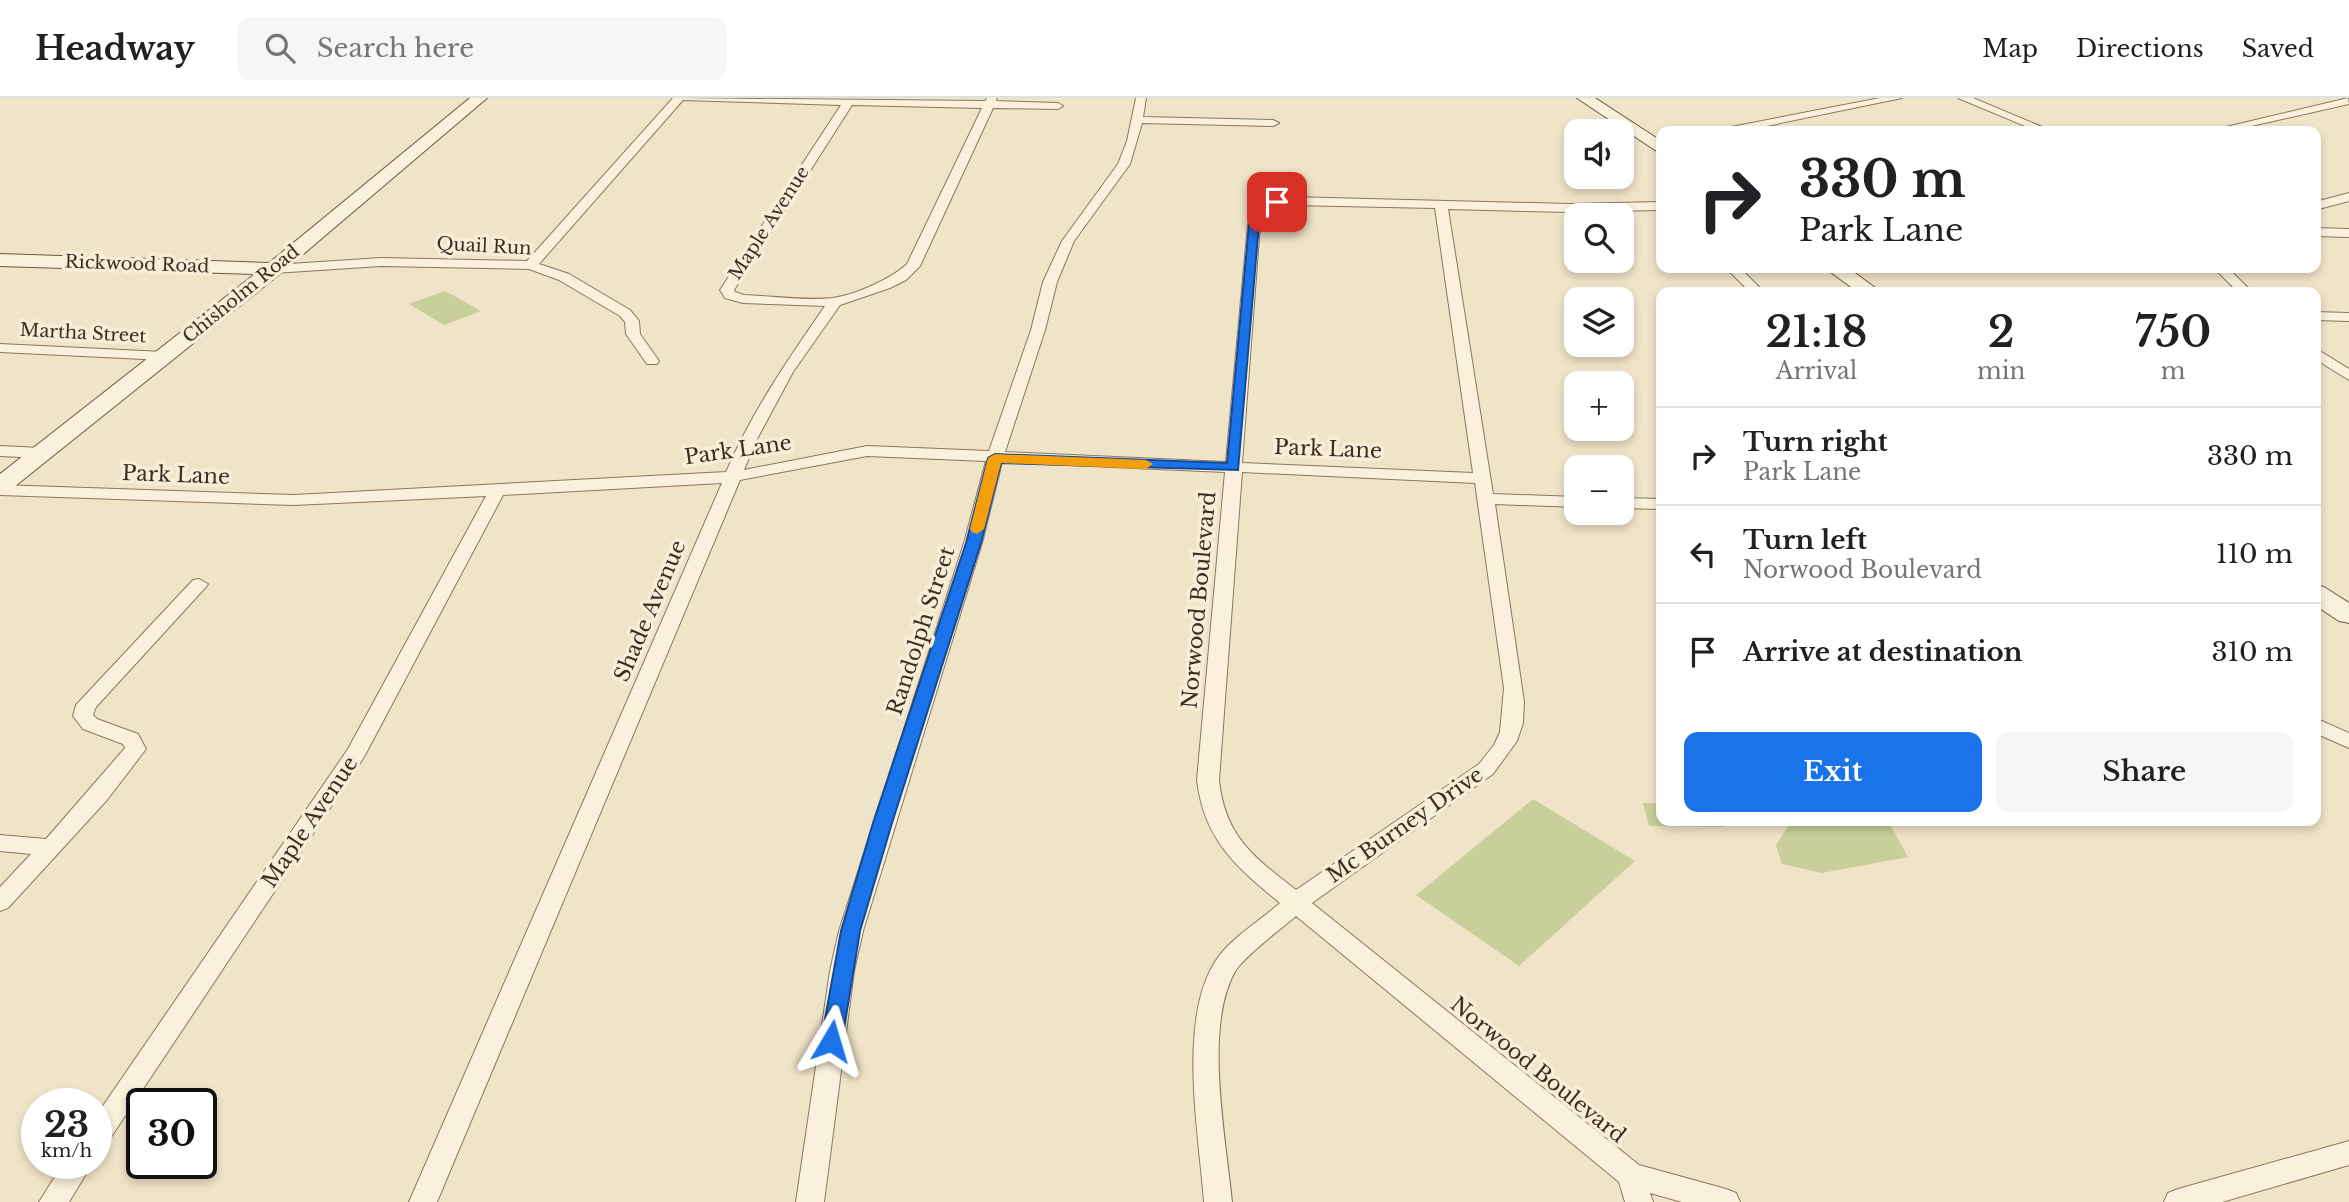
<!DOCTYPE html>
<html lang="en">
<head>
<meta charset="utf-8">
<style>
	body { margin:0; font-family:"Libre Baskerville",serif; background:#f6f6f6; color:#202124; height:100vh; display:flex; flex-direction:column; font-size:26px; white-space:nowrap }
	* { box-sizing:border-box; margin:0 }
	p { font-size:23px; color:#757577 }
	.icon { flex:none; width:38px; height:38px; fill:none; stroke:currentColor; stroke-width:2; stroke-linecap:round; stroke-linejoin:round }
	.map { position:relative; flex:1; overflow:hidden }
	.details { position:absolute; left:1656px; top:189px; width:665px; height:539px; display:flex; flex-direction:column; background:#fff; border-radius:14px; box-shadow:0 4px 10px #0003 }
	.details>* { flex:none }
	.top-card { position:absolute; left:1656px; top:28px; width:665px; height:147px; border-radius:14px; box-shadow:0 4px 10px #0003; background:#fff; color:#202124; overflow:hidden }
	.fabs { position:absolute; left:1564px; top:21px; display:grid; gap:14px }
	.fabs a { display:grid; place-items:center; width:70px; height:70px; border-radius:14px; background:#fff; box-shadow:0 4px 10px #0003; font-size:35px }
	.speed { position:absolute; left:21px; top:990px; display:flex; gap:14px; font-size:35px; font-weight:700; text-align:center }
	.speed>* { display:grid; place-content:center; width:91px; height:91px; border-radius:50%; background:#fff; box-shadow:0 4px 10px #0003; line-height:1 }
	.speed small { font-size:18px; font-weight:400 }
	.speed .limit { border:4px solid #111; border-radius:10px; background:#fff; color:#111 }
	.pin { position:absolute; display:grid; place-items:center; width:60px; height:60px; color:#fff; margin:-30px; border-radius:14px; box-shadow:0 4px 10px #0006 }
	.me { position:absolute; width:77px; margin:-38px; rotate:7deg; stroke-linejoin:round; filter:drop-shadow(0 0 5px #0008) }
	.turn { display:flex; align-items:center; gap:24px; height:147px; padding:0 28px; font-size:32px }
	.turn .icon { width:91px; height:91px; stroke-width:2.5 }
	.turn b { display:block; font-size:49px; line-height:60px }
	.eta { display:flex; justify-content:space-evenly; align-items:center; height:119px; text-align:center }
	.eta b { font-size:42px; font-weight:600; line-height:49px }
	.button { display:flex; gap:14px; margin-top:auto; padding:14px 28px }
	.button a { flex:1; height:80px; border-radius:14px; background:#1a73e8; color:#fff; font-size:28px; font-weight:600; line-height:80px; text-align:center }
	.button a+a { background:#f6f6f6; color:#202124 }
	ul { padding:0; list-style:none }
	li { display:flex; align-items:center; gap:21px; height:98px; padding:0 28px; border-top:2px solid #e0e0e0 }
	li div { flex:1 }
	li b { display:block; font-size:26px }
	li em { font-style:normal }
	header { display:flex; align-items:center; gap:42px; box-sizing:border-box; height:98px; padding:0 35px; background:#fff; border-bottom:2px solid #e0e0e0 }
	header strong { font-size:33px }
	nav { display:flex; gap:38px; margin-inline-start:auto; font-size:24px }
	.search { width:490px; height:63px; background:#f6f6f6; display:flex; align-items:center; gap:18px; box-sizing:border-box; padding:0 24px; border-radius:14px; color:#757577; font-size:26px }
	.map>svg:first-child { display:block }
	.green { fill:#c9cf9b }
	.lines { fill:none; stroke-linecap:round; stroke-linejoin:round }
	.minor-casing { stroke:#8d765c; stroke-width:2 }
	.secondary-casing { stroke:#6f573f; stroke-width:2 }
	.minor { fill:#faf1dc; fill-rule:evenodd }
	.secondary { fill:#faf1dc; fill-rule:evenodd }
	.route { fill:#1a73e8; stroke:#114b97; stroke-width:2 }
	.slow { fill:#f59e0b }
	.labels { text-anchor:middle; dominant-baseline:central; stroke-width:7; stroke-linejoin:round; paint-order:stroke }
	.far-street-label { font-size:18px; fill:#3d2e20; stroke:#f7eed8 }
	.street-label { font-size:21px; fill:#3d2e20; stroke:#f7eed8 }
</style>
</head>
<body>
<header>
<strong>Headway</strong>
<div class="search"><svg class="icon" aria-label="search" viewBox="0 0 24 24"><circle cx="10" cy="10" r="6"/><path d="M15 15l6 6"/></svg>Search here</div>
<nav><a>Map</a><a>Directions</a><a>Saved</a></nav>
</header>
<div class="map">
<svg width="2349" height="1104" viewBox="0 0 2349 1104">
	<rect width="100%" height="100%" fill="#f0e4c8"/>
	<!-- green -->
	<g class="green">
		<path d="M445,193L481,213L444,227L409,206Z"/>
		<path d="M1533,701L1635,763L1519,868L1416,797Z"/>
		<path d="M1643,705H1661V723H1722L1724,729L1649,728Z"/>
		<path d="M1827,723H1888L1908,759L1822,775L1782,766L1776,747L1789,727Z"/>
	</g>
	<g class="lines">
		<!-- minor casing -->
		<g class="minor-casing">
			<g id="minor">
				<path d="M673,0L985,3L987,0H997L996,3L1058,5L1063,8L1058,11L993,10L920,168L906,182L890,190L840,207L793,274L756,343L744,372L867,348L989,353L1031,232L1043,184L1062,143L1118,66L1127,43L1136,0H1146L1143,19L1273,22L1279,25L1273,28L1142,25L1130,66L1074,143L1057,184L1045,232L1005,354L1226,364L1248,126C1256,107 1270,102 1290,99L1569,106L1661,104V112L1569,114L1448,111L1493,396L1577,399V409L1495,406L1524,604L1523,625L1517,643L1493,676L1312,805L1639,1067L1726,1091L1736,1095L1740,1104H1682L1650,1095L1653,1104H1625L1619,1084L1296,818C1281,831 1246,857 1236,872C1203,927 1226,1040 1232,1104H1204C1199,1035 1176,915 1219,858C1233,839 1262,821 1280,805C1236,769 1204,742 1197,682L1225,374L1002,364L982,445L863,833L854,873L824,1104H796L830,873L839,833L964,445L986,363L867,358L740,382L437,1104H409L722,385L503,397L364,659L105,1048L96,1052V1018L348,651L486,398L294,407L0,397V387L294,397L726,374C752,314 788,261 825,208L743,205L725,200L720,192L841,7L683,2L539,166L569,176L630,212L639,223L640,236L659,263L657,266H647L626,236L625,224L620,218L559,182L529,171L381,168L274,175L267,171L274,167L381,160L527,163ZM852,7L982,10L907,166C891,181 855,197 833,200C804,203 773,198 744,197L735,194L734,192ZM1290,107L1435,110L1473,375L1242,365L1260,126C1266,112 1276,109 1290,107ZM1242,374L1475,385L1504,590L1500,634L1494,647L1479,666L1296,792C1254,759 1225,739 1219,682Z"/>
				<path d="M1880,0H1902L1742,33H1720L1726,30Z"/>
				<path d="M1958,0H1973L2052,33H2037Z"/>
				<path d="M2348,0L2349,6L2229,33H2209Z"/>
				<path d="M2349,95V103L2315,112V104Z"/>
				<path d="M2315,130L2349,131V139L2315,138Z"/>
				<path d="M1726,170H1740L1764,194H1750Z"/>
				<path d="M2214,170H2228L2252,194H2238Z"/>
				<path d="M2315,214L2349,215V223L2315,222Z"/>
				<path d="M0,246L164,254L171,258L164,262L0,254Z"/>
				<path d="M2315,250L2349,271V282L2315,261Z"/>
				<path d="M0,348L41,350L49,355L41,360L0,358Z"/>
				<path d="M1622,400L1661,401V411L1622,410Z"/>
				<path d="M199,481L208,486L205,490L96,609L93,617L97,621L138,636L146,651L107,702L8,810L0,813V789L31,756L0,753V737L46,741L125,650L123,646L83,631L73,618L76,607L193,482Z"/>
				<path d="M2315,620L2349,635V650L2315,635Z"/>
				<path d="M2349,1043V1067L2222,1104H2164L2168,1095L2178,1091Z"/>
				<path d="M63,1066H92L69,1104H39Z"/>
			</g>
		</g>
		<!-- secondary casing -->
		<g class="secondary-casing">
			<g id="secondary">
				<path d="M470,0H487L281,175L9,393L0,395V376L255,176L0,168V156L269,165Z"/>
				<path d="M1577,0H1595L1661,43V56Z"/>
				<path d="M1825,170H1848L1881,194H1858Z"/>
				<path d="M2315,487L2324,489L2349,505V525L2339,523L2315,507Z"/>
			</g>
		</g>
		<!-- minor -->
		<use href="#minor" class="minor"/>
		<!-- secondary -->
		<use href="#secondary" class="secondary"/>
	</g>
	<!-- route -->
	<path class="route" d="M1273,102L1282,104L1265,114L1259,126L1238,372L1001,365L981,445L892,725L860,833L842,943L839,950L831,952L824,950L821,943L841,833L873,725L966,445L988,360L995,356L1227,365L1249,126L1257,110Z"/>
	<!-- slow -->
	<path class="slow" d="M995,356L1146,362L1153,366L1146,371L1001,365L984,431L977,436L972,434L970,431L988,360Z"/>
	<g class="labels">
		<!-- far-street labels -->
		<g class="far-street-label">
			<text transform="translate(769 125) rotate(-57)">Maple Avenue</text>
			<text transform="translate(484 148) rotate(3)">Quail Run</text>
			<text transform="translate(137 166) rotate(2)">Rickwood Road</text>
			<text transform="translate(241 196) rotate(-39)">Chisholm Road</text>
			<text transform="translate(83 235) rotate(3)">Martha Street</text>
		</g>
		<!-- street labels -->
		<g class="street-label">
			<text transform="translate(1328 351) rotate(2)">Park Lane</text>
			<text transform="translate(738 352) rotate(-8)">Park Lane</text>
			<text transform="translate(176 377) rotate(2)">Park Lane</text>
			<text transform="translate(1199 502) rotate(-85)">Norwood Boulevard</text>
			<text transform="translate(650 513) rotate(-67)">Shade Avenue</text>
			<text transform="translate(921 533) rotate(-72)">Randolph Street</text>
			<text transform="translate(310 724) rotate(-56)">Maple Avenue</text>
			<text transform="translate(1405 727) rotate(-35)">Mc Burney Drive</text>
			<text transform="translate(1538 972) rotate(39)">Norwood Boulevard</text>
		</g>
	</g>
</svg>
<div class="fabs">
<a><svg class="icon" aria-label="sound" viewBox="0 0 24 24"><path d="M4 9h4l5-4v14l-5-4H4zM17 9q2 3 0 6"/></svg></a>
<a><svg class="icon" aria-label="search" viewBox="0 0 24 24"><circle cx="10" cy="10" r="6"/><path d="M15 15l6 6"/></svg></a>
<a><svg class="icon" aria-label="layers" viewBox="0 0 24 24"><path d="M12 4l9 5-9 5-9-5zM3 14l9 5 9-5"/></svg></a>
<a>+</a>
<a>−</a>
</div>
<div class="speed"><div>23<small>km/h</small></div><div class="limit">30</div></div>
<div class="pin" style="left:1277px;top:104px;background:#d93025"><svg class="icon" aria-label="arrive" viewBox="0 0 24 24"><path d="M6 21V4h12l-3 4 3 4H6"/></svg></div>
<svg class="me" style="left:831px;top:943px" viewBox="-20 -20 40 40"><path d="M0-17L14 15 0 8-14 15z" fill="#1a73e8" stroke="#fff" stroke-width="4"/></svg>
<div class="top-card">
<div class="turn"><svg class="icon" aria-label="right" viewBox="0 0 24 24"><path d="M7 20v-9h11M14 6l5 5-5 5"/></svg><div><b>330 m</b>Park Lane</div></div>
</div>
<section class="details">
<div class="eta">
<div><b>21:18</b><p>Arrival</p></div>
<div><b>2</b><p>min</p></div>
<div><b>750</b><p>m</p></div>
</div>
<ul>
<li><svg class="icon" aria-label="right" viewBox="0 0 24 24"><path d="M7 20v-9h11M14 6l5 5-5 5"/></svg><div><b>Turn right</b><p>Park Lane</p></div><em>330 m</em></li>
<li><svg class="icon" aria-label="left" viewBox="0 0 24 24"><path d="M17 20v-9H6M10 6l-5 5 5 5"/></svg><div><b>Turn left</b><p>Norwood Boulevard</p></div><em>110 m</em></li>
<li><svg class="icon" aria-label="arrive" viewBox="0 0 24 24"><path d="M6 21V4h12l-3 4 3 4H6"/></svg><div><b>Arrive at destination</b></div><em>310 m</em></li>
</ul>
<div class="button"><a>Exit</a><a>Share</a></div>
</section>
</div>
</body>
</html>
